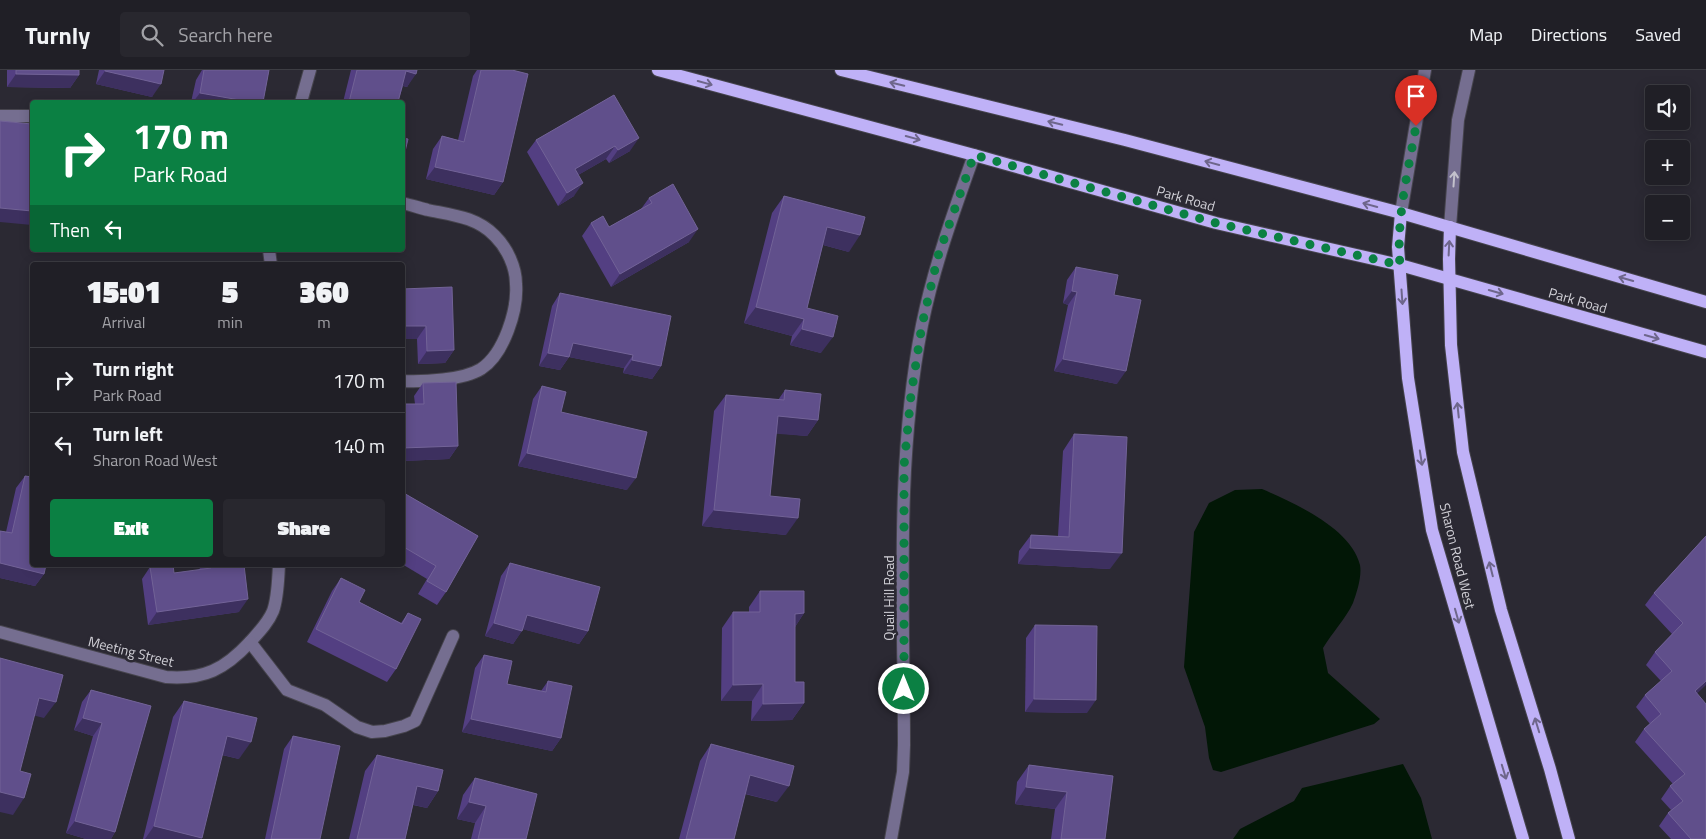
<!DOCTYPE html>
<html lang="en">
<head>
<meta charset="utf-8">
<style>
	body { margin:0; font-family:"Titillium Web",sans-serif; background:#28272e; color:#f1f3f6; height:100vh; display:flex; flex-direction:column; font-size:19px; white-space:nowrap }
	* { box-sizing:border-box; margin:0 }
	p { font-size:16px; color:#a2a2a7 }
	.icon { flex:none; width:28px; height:28px; fill:none; stroke:currentColor; stroke-width:2; stroke-linecap:round; stroke-linejoin:round }
	.map { position:relative; flex:1; overflow:hidden }
	.side { position:absolute; left:30px; top:192px; width:375px; height:305px; display:flex; flex-direction:column; background:#201f26; border-radius:5px; box-shadow:0 2px 12px #0003,0 0 0 1px #3d3d43 }
	.side>* { flex:none }
	.hud { position:absolute; left:30px; top:30px; width:375px; height:152px; border-radius:5px; box-shadow:0 2px 12px #0003,0 0 0 1px #3d3d43; background:#0b8043; color:#fff; overflow:hidden }
	.fabs { position:absolute; left:1645px; top:15px; display:grid; gap:10px }
	.fabs a { display:grid; place-items:center; width:45px; height:45px; border-radius:5px; background:#201f26; box-shadow:0 2px 12px #0003,0 0 0 1px #3d3d43; font-size:25px }
	.pin { position:absolute; display:grid; place-items:center; width:42px; height:42px; color:#fff; margin:-51px -21px; border-radius:50% 50% 50% 0; rotate:-45deg; box-shadow:0 0 5px #0007 }
	.pin .icon { rotate:45deg }
	.me { position:absolute; width:55px; margin:-28px; rotate:0deg; stroke-linejoin:round; filter:drop-shadow(0 0 4px #0008) }
	.turn { display:flex; align-items:center; gap:18px; height:105px; padding:0 20px; font-size:22px }
	.turn .icon { width:65px; height:65px; stroke-width:2.5 }
	.turn b { display:block; font-size:35px; line-height:42px }
	.then { display:flex; align-items:center; height:48px; padding:0 20px; background:#0003; gap:10px; font-size:19px }
	.eta { display:flex; justify-content:space-evenly; align-items:center; height:85px; text-align:center }
	.eta b { font-size:30px; font-weight:800; line-height:35px }
	.action { display:flex; gap:10px; margin-top:auto; padding:10px 20px }
	.action a { flex:1; height:58px; border-radius:5px; background:#0b8043; color:#fff; font-size:20px; font-weight:800; line-height:58px; text-align:center }
	.action a+a { background:#28272e; color:#f1f3f6 }
	ul { padding:0; list-style:none }
	li { display:flex; align-items:center; gap:15px; height:65px; padding:0 20px; border-top:1px solid #3d3d43 }
	li div { flex:1 }
	li b { display:block; font-size:19px }
	li em { font-style:normal }
	header { display:flex; align-items:center; gap:30px; box-sizing:border-box; height:70px; padding:0 25px; background:#201f26; border-bottom:1px solid #3d3d43 }
	header strong { font-size:24px }
	nav { display:flex; gap:28px; margin-inline-start:auto; font-size:18px }
	.search { width:350px; height:45px; background:#28272e; display:flex; align-items:center; gap:12px; box-sizing:border-box; padding:0 18px; border-radius:5px; color:#a2a2a7; font-size:19px }
	.map>svg:first-child { display:block }
	.water { fill:#021706 }
	.lines { fill:none; stroke-linecap:round; stroke-linejoin:round }
	.minor-casing { stroke:#46444d; stroke-width:14 }
	.major-casing { stroke:#46444d; stroke-width:14 }
	.minor { stroke:#756e90; stroke-width:12 }
	.major { stroke:#bfb1f7; stroke-width:12 }
	.wall { fill:#533f82 }
	.shaded-wall { fill:#3d305f }
	.building { fill:#604f8b; stroke:#726397 }
	.oneway { stroke:#6e668b }
	.oneway2 { stroke:#c3c1cc }
	.route { stroke:#0b8043; stroke-width:9; stroke-dasharray:0 16.2 }
	.labels { text-anchor:middle; dominant-baseline:central; stroke-width:5; stroke-linejoin:round; paint-order:stroke }
	.street-label { font-size:14px; fill:#d1d0d7; stroke:#2b2933 }
</style>
</head>
<body>
<header>
<strong>Turnly</strong>
<div class="search"><svg class="icon" aria-label="search" viewBox="0 0 24 24"><circle cx="10" cy="10" r="6"/><path d="M15 15l6 6"/></svg>Search here</div>
<nav><a>Map</a><a>Directions</a><a>Saved</a></nav>
</header>
<div class="map">
<svg width="1706" height="769" viewBox="0 0 1706 769">
	<rect width="100%" height="100%" fill="#2b2933"/>
	<!-- water -->
	<g class="water">
		<path d="M1262,419C1294,433 1351,458 1360,495C1362,506 1357,522 1353,533C1346,548 1332,563 1323,578L1328,603L1380,649L1374,654L1221,702L1213,700L1209,688L1205,657L1184,597L1194,462L1209,433L1235,420Z"/>
		<path d="M1403,694L1421,728L1432,769H1233L1240,759L1294,731L1302,718Z"/>
	</g>
	<g class="lines">
		<!-- minor casing -->
		<g class="minor-casing">
			<g id="minor">
				<path d="M301,32L310,0"/>
				<path d="M0,46H32"/>
				<path d="M402,133C411,135 420,138 428,140C452,145 477,147 495,166C507,178 516,197 516,214C518,240 504,284 481,299C463,310 424,312 402,311"/>
				<path d="M1401,143L1425,0"/>
				<path d="M1450,157L1458,50L1469,0"/>
				<path d="M269,180L271,195"/>
				<path d="M0,562L166,607C204,610 225,599 250,572C259,562 268,553 273,541C278,527 278,510 279,495"/>
				<path d="M250,572L287,620L325,635L357,657L372,662L385,661L404,656L415,651L453,566"/>
				<path d="M891,769L903,702L904,675C904,535 895,393 922,255C934,196 954,141 974,85"/>
			</g>
		</g>
		<!-- major casing -->
		<g class="major-casing">
			<g id="major">
				<path d="M658,0L974,85L1216,153L1400,195L1706,282"/>
				<path d="M841,0L1125,70L1401,143L1706,232"/>
				<path d="M1401,143L1398,177L1408,308L1432,460L1523,769"/>
				<path d="M1450,157L1449,189L1451,275L1463,382L1501,540L1550,699L1569,769"/>
			</g>
		</g>
		<!-- minor -->
		<use href="#minor" class="minor"/>
		<!-- major -->
		<use href="#major" class="major"/>
	</g>
	<!-- wall -->
	<g class="wall">
		<path d="M7,0H79V5L70,18L7,17Z"/>
		<path d="M99,0H164L152,27L96,14Z"/>
		<path d="M202,0H269L263,32H191L196,10Z"/>
		<path d="M351,0H417L407,17L403,16L398,32H343Z"/>
		<path d="M477,0H512L503,112L494,125L426,109L433,79L442,66L458,70L473,6Z"/>
		<path d="M614,25L630,81L609,93L606,89L578,105L574,126L558,136L527,82L536,70Z"/>
		<path d="M784,126L849,182L823,175L807,238L821,283L790,275L792,266L744,253L772,143Z"/>
		<path d="M649,128L689,172L611,217L582,166L591,153L609,157L641,139Z"/>
		<path d="M1076,197L1114,225L1117,314L1054,301L1068,235L1063,233L1067,210Z"/>
		<path d="M402,219L454,280L445,293L418,294L417,269H402Z"/>
		<path d="M560,223L661,296L652,309L623,303L624,298L569,287L560,300L539,296L552,236Z"/>
		<path d="M423,313L458,376L449,389L402,391V334H415L414,326Z"/>
		<path d="M542,316L561,342L627,420L518,396L533,329Z"/>
		<path d="M785,320L818,350L807,366L776,363L770,426L786,465L702,456L714,341L726,325L778,330Z"/>
		<path d="M1074,364L1110,499L1018,494L1019,481L1031,465L1058,466L1063,381Z"/>
		<path d="M25,406L44,504L35,516L0,508V461L6,462L16,418Z"/>
		<path d="M402,422L478,466L446,522L437,535L418,524L427,509L402,494Z"/>
		<path d="M1706,466L1697,624L1706,769H1671L1659,756L1668,743L1671,740L1661,729L1670,716L1673,714L1635,672L1644,659L1650,654L1636,637L1645,625L1661,611L1646,595L1655,582L1672,564L1645,535L1654,523Z"/>
		<path d="M510,493L588,561L579,574L523,559L513,574L485,566L501,506Z"/>
		<path d="M199,495H244L239,542L148,555L142,509L150,497L174,503L200,500Z"/>
		<path d="M341,508L359,532L401,553L408,543L396,599L387,612L307,572L332,521Z"/>
		<path d="M760,521L804,543L795,557V612L804,633L792,650L751,651L752,631H721L722,558L733,542H749V537Z"/>
		<path d="M1035,555L1087,643L1025,642L1026,568Z"/>
		<path d="M484,585L507,614L541,621L548,611L561,668L552,681L462,662L475,598Z"/>
		<path d="M91,620L151,636L115,762L111,769H86L66,763L93,666L74,660L82,632Z"/>
		<path d="M184,631L239,689L222,685L201,769H143L173,647Z"/>
		<path d="M293,666L320,769H265L284,679Z"/>
		<path d="M711,674L777,732L745,724L734,769H679L700,691Z"/>
		<path d="M377,685L438,721L427,738L413,735L405,769H349L365,701Z"/>
		<path d="M1029,695L1113,706L1105,769H1051L1055,739L1015,734L1017,712Z"/>
		<path d="M475,708L526,769H471L475,753L457,749L463,725Z"/>
	</g>
	<!-- shaded-wall -->
	<g class="shaded-wall">
		<path d="M105,1L161,14L152,27L96,14Z"/>
		<path d="M406,1L416,4L407,17L397,14Z"/>
		<path d="M16,4L79,5L70,18L7,17Z"/>
		<path d="M200,23L251,32H193Z"/>
		<path d="M639,68L630,81L609,93L618,80Z"/>
		<path d="M615,76L606,89L566,112L575,99Z"/>
		<path d="M435,97L503,112L494,125L426,109Z"/>
		<path d="M583,113L574,126L558,136L567,123Z"/>
		<path d="M0,138L32,141V155L0,152Z"/>
		<path d="M827,157L860,165L849,182L816,173Z"/>
		<path d="M698,159L689,172L611,217L620,204Z"/>
		<path d="M1072,221L1077,222L1068,235L1063,233Z"/>
		<path d="M756,237L804,249L792,266L744,253Z"/>
		<path d="M402,256H426L417,269H402Z"/>
		<path d="M802,259L833,267L821,283L790,275Z"/>
		<path d="M573,273L633,285L624,298L564,286Z"/>
		<path d="M454,280L445,293L418,294L427,281Z"/>
		<path d="M548,283L569,287L560,300L539,296Z"/>
		<path d="M1063,289L1126,301L1117,314L1054,301Z"/>
		<path d="M632,290L661,296L652,309L623,303Z"/>
		<path d="M778,346L818,350L807,366L766,363Z"/>
		<path d="M458,376L449,389L402,391V378Z"/>
		<path d="M527,383L636,408L627,420L518,396Z"/>
		<path d="M714,440L798,448L786,465L702,456Z"/>
		<path d="M1030,478L1122,483L1110,499L1018,494Z"/>
		<path d="M0,493L44,504L35,516L0,508Z"/>
		<path d="M248,529L239,542L148,555L157,542Z"/>
		<path d="M804,543L793,560L795,544Z"/>
		<path d="M527,545L588,561L579,574L518,558Z"/>
		<path d="M494,553L522,561L513,574L485,566Z"/>
		<path d="M1706,611V615L1686,634L1695,621Z"/>
		<path d="M763,614L752,631H721L733,615Z"/>
		<path d="M39,628L56,632L44,648L28,644Z"/>
		<path d="M1034,629L1096,630L1087,643L1025,642Z"/>
		<path d="M804,633L792,650L751,651L763,634Z"/>
		<path d="M83,648L102,653L93,666L74,660Z"/>
		<path d="M471,649L561,668L552,681L462,662Z"/>
		<path d="M227,666L251,672L239,689L215,683Z"/>
		<path d="M750,705L789,716L777,732L739,722Z"/>
		<path d="M417,716L438,721L427,738L406,733Z"/>
		<path d="M1026,717L1067,722L1055,739L1015,734Z"/>
		<path d="M0,722L24,728L13,745L0,742Z"/>
		<path d="M469,732L486,736L475,753L457,749Z"/>
		<path d="M75,751L115,762L111,769H86L66,763Z"/>
		<path d="M154,756L202,768L201,769H145Z"/>
	</g>
	<!-- building -->
	<g class="building">
		<path d="M16,0H79V5L16,4Z"/>
		<path d="M105,0H164L161,14L105,1Z"/>
		<path d="M204,0H269L263,32H251L200,23Z"/>
		<path d="M357,0H417L416,4L406,1L398,32H349Z"/>
		<path d="M481,0H512L528,4L503,112L435,97L442,66L464,72Z"/>
		<path d="M614,25L639,68L618,80L615,76L575,99L583,113L567,123L536,70Z"/>
		<path d="M0,51L32,54V141L0,138Z"/>
		<path d="M402,68L408,69L403,90H402Z"/>
		<path d="M673,114L698,159L620,204L591,153L603,146L609,157L652,133L649,128Z"/>
		<path d="M784,126L865,147L860,165L827,157L807,238L838,246L833,267L802,259L804,249L756,237Z"/>
		<path d="M1076,197L1118,205L1114,225L1141,230L1126,301L1063,289L1077,222L1072,221Z"/>
		<path d="M452,217L454,280L427,281L426,256H402V219Z"/>
		<path d="M560,223L671,246L661,296L632,290L633,285L573,273L569,287L548,283Z"/>
		<path d="M456,312L458,376L402,378V334H424L423,313Z"/>
		<path d="M542,316L566,322L561,342L647,362L636,408L527,383Z"/>
		<path d="M785,320L821,324L818,350L778,346L770,426L800,429L798,448L714,440L726,325L784,330Z"/>
		<path d="M1074,364L1127,367L1122,483L1030,478L1031,465L1069,467Z"/>
		<path d="M25,406L32,407V495H46L44,504L0,493V461L12,463Z"/>
		<path d="M402,422L478,466L446,522L427,511L436,496L402,476Z"/>
		<path d="M1706,466V611L1695,621L1706,634V769H1691L1668,743L1683,731L1670,716L1685,704L1644,659L1661,644L1645,625L1672,601L1655,582L1683,553L1654,523Z"/>
		<path d="M510,493L600,517L588,561L527,545L522,561L494,553Z"/>
		<path d="M162,495H173L174,503L211,498L210,495H244L248,529L157,542L150,497Z"/>
		<path d="M341,508L365,520L359,532L402,554L408,543L421,549L396,599L316,559Z"/>
		<path d="M760,521H804V543L795,544V612H804V633L763,634V614L733,615V542H760Z"/>
		<path d="M1035,555L1097,556L1096,630L1034,629Z"/>
		<path d="M484,585L512,591L507,614L546,622L548,611L572,616L561,668L471,649Z"/>
		<path d="M0,588L63,605L56,632L39,628L20,701L31,704L24,728L0,722Z"/>
		<path d="M91,620L151,636L115,762L75,751L102,653L83,648Z"/>
		<path d="M184,631L257,648L251,672L227,666L202,768L154,756Z"/>
		<path d="M293,666L340,676L320,769H271Z"/>
		<path d="M711,674L794,696L789,716L750,705L734,769H686Z"/>
		<path d="M377,685L443,700L438,721L417,716L405,769H357Z"/>
		<path d="M1029,695L1113,706L1105,769H1061L1067,722L1026,717Z"/>
		<path d="M475,708L537,724L526,769H478L486,736L469,732Z"/>
	</g>
	<!-- one-way arrows -->
	<defs><path id="oneway-shaft" d="M-6 0H5M1.5-3L5.5 0L1.5 3" fill="none" stroke-width="1.6" stroke-linecap="round" stroke-linejoin="round" transform="scale(1.25)"/></defs>
	<g class="oneway">
		<use href="#oneway-shaft" transform="translate(705 13) rotate(15)"/>
		<use href="#oneway-shaft" transform="translate(897 14) rotate(-166)"/>
		<use href="#oneway-shaft" transform="translate(1055 53) rotate(-166)"/>
		<use href="#oneway-shaft" transform="translate(913 68) rotate(15)"/>
		<use href="#oneway-shaft" transform="translate(1212 93) rotate(-165)"/>
		<use href="#oneway-shaft" transform="translate(1370 135) rotate(-165)"/>
		<use href="#oneway-shaft" transform="translate(1449 178) rotate(-87)"/>
		<use href="#oneway-shaft" transform="translate(1626 209) rotate(-164)"/>
		<use href="#oneway-shaft" transform="translate(1496 222) rotate(16)"/>
		<use href="#oneway-shaft" transform="translate(1402 227) rotate(86)"/>
		<use href="#oneway-shaft" transform="translate(1652 267) rotate(16)"/>
		<use href="#oneway-shaft" transform="translate(1458 340) rotate(-96)"/>
		<use href="#oneway-shaft" transform="translate(1421 388) rotate(81)"/>
		<use href="#oneway-shaft" transform="translate(1491 499) rotate(-104)"/>
		<use href="#oneway-shaft" transform="translate(1457 546) rotate(74)"/>
		<use href="#oneway-shaft" transform="translate(1537 655) rotate(-107)"/>
		<use href="#oneway-shaft" transform="translate(1504 702) rotate(73)"/>
	</g>
	<use class="oneway2" href="#oneway-shaft" transform="translate(1454 109) rotate(-86)"/>
	<g class="lines">
		<!-- route -->
		<path class="route" d="M904,619V396L911,325L922,255L938,186L974,85L1216,153L1400,195C1396,149 1408,102 1416,56"/>
	</g>
	<g class="labels">
		<!-- street labels -->
		<g class="street-label">
			<text transform="translate(1186 128) rotate(16)">Park Road</text>
			<text transform="translate(1578 230) rotate(16)">Park Road</text>
			<text transform="translate(1458 486) rotate(76)">Sharon Road West</text>
			<text transform="translate(888 528) rotate(-90)">Quail Hill Road</text>
			<text transform="translate(131 581) rotate(14)">Meeting Street</text>
		</g>
	</g>
</svg>
<div class="fabs">
<a><svg class="icon" aria-label="sound" viewBox="0 0 24 24"><path d="M4 9h4l5-4v14l-5-4H4zM17 9q2 3 0 6"/></svg></a>
<a>+</a>
<a>−</a>
</div>
<div class="pin" style="left:1416px;top:56px;background:#d93025"><svg class="icon" aria-label="arrive" viewBox="0 0 24 24"><path d="M6 21V4h12l-3 4 3 4H6"/></svg></div>
<svg class="me" style="left:904px;top:619px" viewBox="-20 -20 40 40"><circle r="17" fill="#0b8043" stroke="#fff" stroke-width="3"/><path d="M0-11L8 9 0 5-8 9z" fill="#fff"/></svg>
<div class="hud">
<div class="turn"><svg class="icon" aria-label="right" viewBox="0 0 24 24"><path d="M7 20v-9h11M14 6l5 5-5 5"/></svg><div><b>170 m</b>Park Road</div></div>
<div class="then">Then<svg class="icon" aria-label="left" viewBox="0 0 24 24"><path d="M17 20v-9H6M10 6l-5 5 5 5"/></svg></div>
</div>
<section class="side">
<div class="eta">
<div><b>15:01</b><p>Arrival</p></div>
<div><b>5</b><p>min</p></div>
<div><b>360</b><p>m</p></div>
</div>
<ul>
<li><svg class="icon" aria-label="right" viewBox="0 0 24 24"><path d="M7 20v-9h11M14 6l5 5-5 5"/></svg><div><b>Turn right</b><p>Park Road</p></div><em>170 m</em></li>
<li><svg class="icon" aria-label="left" viewBox="0 0 24 24"><path d="M17 20v-9H6M10 6l-5 5 5 5"/></svg><div><b>Turn left</b><p>Sharon Road West</p></div><em>140 m</em></li>
</ul>
<div class="action"><a>Exit</a><a>Share</a></div>
</section>
</div>
</body>
</html>
